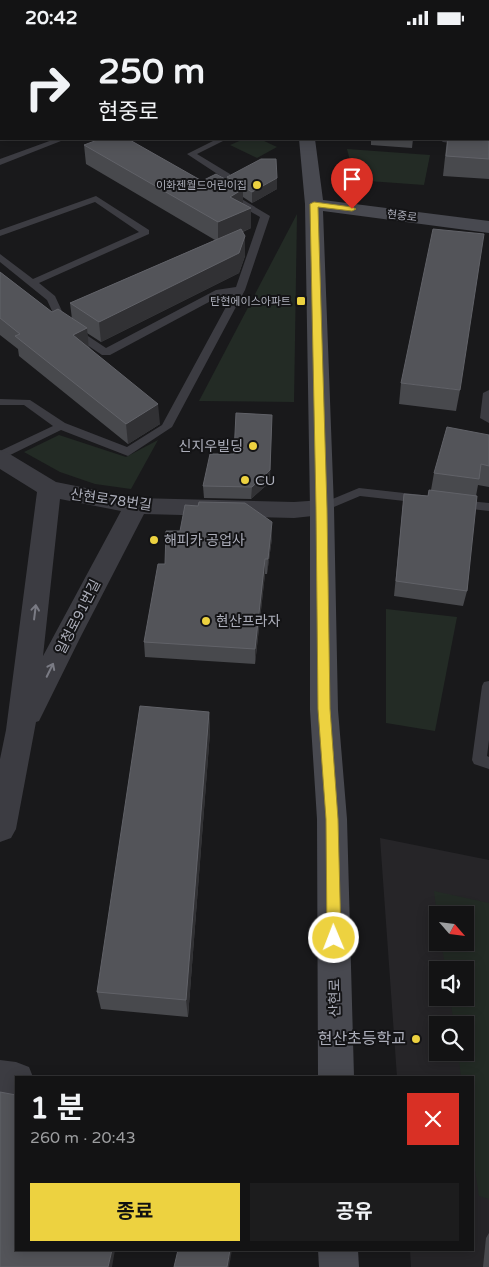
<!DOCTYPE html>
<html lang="ko">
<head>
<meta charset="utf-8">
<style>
	body { margin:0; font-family:"Varela Round","Noto Sans KR",sans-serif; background:#1c1c1d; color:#f1f3f6; height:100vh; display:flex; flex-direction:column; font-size:19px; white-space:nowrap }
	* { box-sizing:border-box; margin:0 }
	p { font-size:16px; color:#9d9ea0 }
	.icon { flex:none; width:28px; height:28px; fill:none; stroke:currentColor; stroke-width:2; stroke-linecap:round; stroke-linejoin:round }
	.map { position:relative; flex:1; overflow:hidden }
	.sheet { position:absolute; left:15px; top:1041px; width:459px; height:175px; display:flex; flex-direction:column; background:#131314; border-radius:0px; box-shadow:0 2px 12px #0003,0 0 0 1px #323234 }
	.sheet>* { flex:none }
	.guide { position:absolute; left:0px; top:0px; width:490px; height:105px; box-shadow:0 2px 12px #0003,0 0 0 1px #323234; background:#131314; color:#f1f3f6; overflow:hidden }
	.needle { width:32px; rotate:118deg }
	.fabs { position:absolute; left:429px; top:871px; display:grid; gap:10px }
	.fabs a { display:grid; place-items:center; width:45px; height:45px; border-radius:0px; background:#131314; box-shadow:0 2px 12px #0003,0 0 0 1px #323234; font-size:25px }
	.pin { position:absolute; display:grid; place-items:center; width:42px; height:42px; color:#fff; margin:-51px -21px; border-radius:50% 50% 50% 0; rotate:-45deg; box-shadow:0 0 5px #0007 }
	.pin .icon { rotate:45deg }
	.me { position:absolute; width:55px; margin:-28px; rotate:359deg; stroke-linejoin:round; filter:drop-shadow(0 0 4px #0008) }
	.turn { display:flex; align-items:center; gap:18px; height:105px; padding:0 15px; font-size:22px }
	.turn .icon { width:65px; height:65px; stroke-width:2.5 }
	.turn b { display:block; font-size:35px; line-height:42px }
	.round { display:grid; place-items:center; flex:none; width:52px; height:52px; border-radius:0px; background:#1c1c1d }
	.summary { display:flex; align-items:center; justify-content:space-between; height:85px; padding:0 15px }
	h1 { font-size:30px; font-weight:700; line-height:38px }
	.cta { display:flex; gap:10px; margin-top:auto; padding:10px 15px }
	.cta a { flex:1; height:58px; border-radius:0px; background:#edd240; color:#111; font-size:20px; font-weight:700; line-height:58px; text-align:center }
	.cta a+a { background:#1c1c1d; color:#f1f3f6 }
	.status { display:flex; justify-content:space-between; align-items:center; height:35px; padding:0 25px; background:#131314; direction:ltr }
	.status svg { height:14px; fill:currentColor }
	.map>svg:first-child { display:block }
	.built { fill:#262528; fill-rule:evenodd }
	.green { fill:#232b25 }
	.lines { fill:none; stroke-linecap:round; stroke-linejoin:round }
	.lane { fill:#3c3c42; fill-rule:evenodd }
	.street { fill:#3c3c42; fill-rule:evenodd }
	.secondary { fill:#484950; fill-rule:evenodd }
	.wall { fill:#48494d }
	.shaded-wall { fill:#313134 }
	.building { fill:#535459; stroke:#616268 }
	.oneway { stroke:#7a7b84 }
	.route { fill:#edd240; stroke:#9a882a }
	.poi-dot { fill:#edd240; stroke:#141416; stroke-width:2 }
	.labels { text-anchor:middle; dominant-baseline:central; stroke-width:4; stroke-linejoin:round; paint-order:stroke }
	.far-poi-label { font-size:11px; fill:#acaeba; stroke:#141416; text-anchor:end }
	.far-street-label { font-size:11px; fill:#acaeba; stroke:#141416 }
	.poi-label { font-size:14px; fill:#acaeba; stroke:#141416; text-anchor:start }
	.street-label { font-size:14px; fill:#acaeba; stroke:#141416 }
	.near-poi-label { font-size:16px; fill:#acaeba; stroke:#141416; text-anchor:end }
</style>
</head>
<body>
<div class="status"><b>20:42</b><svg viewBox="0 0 49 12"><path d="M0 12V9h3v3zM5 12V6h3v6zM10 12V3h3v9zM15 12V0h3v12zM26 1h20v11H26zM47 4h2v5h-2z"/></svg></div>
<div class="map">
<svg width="489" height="1232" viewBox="0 0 489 1232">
	<rect width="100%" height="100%" fill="#19191b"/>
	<!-- built -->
	<path class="built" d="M380,803L489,825V1232H411L410,1215H472V1042H397ZM438,880H465V908H438ZM438,935H465V962H438ZM438,990H465V1018H438Z"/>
	<!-- green -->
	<g class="green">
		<path d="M244,104H260L277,112L257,123L230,110Z"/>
		<path d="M347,114L430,120L424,150L355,145Z"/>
		<path d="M297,179L294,367L199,366Z"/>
		<path d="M59,400L126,422L158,405L131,454L95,449L60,437L24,417Z"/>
		<path d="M386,574L457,582L435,696L386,688Z"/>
		<path d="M434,856L489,868V1164L479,1161L472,1117V1042H461L458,1018H465V990H454L450,963L465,962V935H446L441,908H465V880L437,881Z"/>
	</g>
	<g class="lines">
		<!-- lane -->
		<g class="lane">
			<rect x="0" y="29" width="1" height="4"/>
			<rect x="0" y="39" width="1" height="5"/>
			<path d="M55,104H66L0,130V124Z"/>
			<path d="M217,104H227L197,119L230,139L231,141L225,154L270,181L245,255L172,392L128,421L61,395L0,425V416L53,391L24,370H0V364L30,365L65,388L127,412L162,390L233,259L222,260L110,320H102L59,291L47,265L0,227V219L33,244L139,197L95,167L0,201V195L96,161L149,195V199L39,248L55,261L67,287L106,313L216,255L236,252L260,182L217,157L215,155L222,142L187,119Z"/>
			<path d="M439,104H461L489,107V113L443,107Z"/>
			<path d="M489,355V388L480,383L483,358Z"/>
			<path d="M359,453L422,460L428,464L422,468L360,461L322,477L316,473L318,470Z"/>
			<path d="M458,465L489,468V476L454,472L452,469L454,466Z"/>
			<path d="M489,646V705L487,721L489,722V734L474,729L472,725L482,651L484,647Z"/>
		</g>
		<!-- street -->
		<g class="street">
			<path d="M0,415L8,418L56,447L136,463L294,467L322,465L331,467L334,473L331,479L294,483L144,479L80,603L43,678L39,686L36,687L16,794L11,803L0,807V724L6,695L37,457L0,434ZM60,464L121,476L43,621Z"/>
			<path d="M0,1025L16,1027L29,1032L33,1042H16V1063L0,1061Z"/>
		</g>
		<!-- secondary -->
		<g class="secondary">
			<rect x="289" y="0" width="14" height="1"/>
			<rect x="0" y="92" width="1" height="10"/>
			<path d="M299,104H315L323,165L489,186V198L323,176L334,473L338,675L347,784L354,1042H318L317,784L310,675V473L305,169Z"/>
			<path d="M318,1215H358L359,1232H319Z"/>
		</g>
	</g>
	<!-- wall -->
	<g class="wall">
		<path d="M489,100V144L443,141L447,104Z"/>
		<path d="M371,104H413L412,113L371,110Z"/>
		<path d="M84,110L202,146H227V142L277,154L252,168L243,162V168L251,193L243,197L245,221L239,238L101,307L87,298L89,312L160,389L128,409L19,321L18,314L0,300V237L52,277L72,284L70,268L215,205L86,129Z"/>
		<path d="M401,348L460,355L456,376L399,369Z"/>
		<path d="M489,400V452L478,450L476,461L467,556L463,571L394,561L404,459L428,461L431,455L434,438Z"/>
		<path d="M270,447L251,464L204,463L203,451Z"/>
		<path d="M272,503L267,539H265L255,629L145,622L144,607L165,529Z"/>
		<path d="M209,677L210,697L188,982L101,974L97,957Z"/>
		<path d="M489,1198V1232H483L486,1203Z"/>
	</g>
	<!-- shaded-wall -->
	<g class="shaded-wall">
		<path d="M277,143V154L252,168V157Z"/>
		<path d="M243,154V174L230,162Z"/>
		<path d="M251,173V193L218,207V187Z"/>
		<path d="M245,201V221L239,238L101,307L99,287Z"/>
		<path d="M87,293L89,313L73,300Z"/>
		<path d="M158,369L160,389L128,409L126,389Z"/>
		<path d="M272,380L270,447L251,464L252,452Z"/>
		<path d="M272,487V503L267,539L268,524Z"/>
		<path d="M265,524V539L255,629V614Z"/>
		<path d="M209,677L210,697L188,982L186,965Z"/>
		<path d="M112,1215H115L112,1232H108Z"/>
		<path d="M230,1215H232L229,1232H227Z"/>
	</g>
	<!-- building -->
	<g class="building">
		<path d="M390,0H425V1H389Z"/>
		<path d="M489,100V124L446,121L448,104H489Z"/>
		<path d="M100,104H128L202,146L216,139L243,154L230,162L251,173L218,187L84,110Z"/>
		<path d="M261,124H276L277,143L252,157L227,142Z"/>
		<path d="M241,194L245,201L239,218L99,287L70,268Z"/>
		<path d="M433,194L484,199L460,355L401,348Z"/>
		<path d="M0,237L52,277L58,274L87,293L73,300L158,369L126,389L15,301L20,299L0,283Z"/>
		<path d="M236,378L272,380L270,435L252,452L203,451L210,419H234Z"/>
		<path d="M447,392L489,400V431L481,429L479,444L434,438Z"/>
		<path d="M429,455L477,461L467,556L396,546L404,459L428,461Z"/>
		<path d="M199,467L245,468L272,487L268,524H265L255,614L144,607L158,529H165L166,496H180L185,470L198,471Z"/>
		<path d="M140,671L209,677L186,965L97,957Z"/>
		<path d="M0,1057L16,1060V1215H112L108,1232H0Z"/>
		<path d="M178,1215H230L227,1232H174Z"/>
	</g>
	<!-- one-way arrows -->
	<defs><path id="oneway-shaft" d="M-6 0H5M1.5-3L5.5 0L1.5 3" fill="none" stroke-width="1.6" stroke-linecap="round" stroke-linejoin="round" transform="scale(1.25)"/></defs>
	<g class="oneway">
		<use href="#oneway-shaft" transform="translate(35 577) rotate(-83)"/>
		<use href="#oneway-shaft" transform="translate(50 635) rotate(-64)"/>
	</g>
	<!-- route -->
	<path class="route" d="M314,167L352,172L356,174L352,176L318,172L327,473L330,674L338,784L341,903L339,908L334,909L329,908L327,903L326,784L318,674L316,473L310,169Z"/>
	<!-- markers -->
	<g class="poi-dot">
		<circle cx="257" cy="150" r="5"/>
		<rect x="296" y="261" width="10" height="10" rx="2.5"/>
		<circle cx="253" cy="411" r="5"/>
		<circle cx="245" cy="445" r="5"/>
		<circle cx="154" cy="505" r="5"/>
		<circle cx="206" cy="586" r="5"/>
		<circle cx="416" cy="1004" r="5"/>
	</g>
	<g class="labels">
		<!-- far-poi labels -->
		<g class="far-poi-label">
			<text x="247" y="150">이화젠월드어린이집</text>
			<text x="291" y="266">탄현에이스아파트</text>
		</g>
		<!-- far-street labels -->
		<g class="far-street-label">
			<text transform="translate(402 181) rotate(7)">현중로</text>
		</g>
		<!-- poi labels -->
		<g class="poi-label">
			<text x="243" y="411" text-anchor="end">신지우빌딩</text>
			<text x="255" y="445">CU</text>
			<text x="164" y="505">해피카 공업사</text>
			<text x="216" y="586">현산프라자</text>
		</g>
		<!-- street labels -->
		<g class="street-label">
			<text transform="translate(111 465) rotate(8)">산현로78번길</text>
			<text transform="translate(78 582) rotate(-63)">일청로91번길</text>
			<text transform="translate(335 963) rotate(-91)">산현로</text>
		</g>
		<!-- near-poi labels -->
		<g class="near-poi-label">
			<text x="406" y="1004">현산초등학교</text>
		</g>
	</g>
</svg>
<div class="fabs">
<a><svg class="needle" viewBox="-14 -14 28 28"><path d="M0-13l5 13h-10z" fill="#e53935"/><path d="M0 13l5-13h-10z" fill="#9d9ea0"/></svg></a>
<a><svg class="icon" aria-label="sound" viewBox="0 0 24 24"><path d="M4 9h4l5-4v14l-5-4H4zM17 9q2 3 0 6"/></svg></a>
<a><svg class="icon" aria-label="search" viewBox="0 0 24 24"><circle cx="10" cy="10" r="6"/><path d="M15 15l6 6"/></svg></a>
</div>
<div class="pin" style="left:352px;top:174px;background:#d93025"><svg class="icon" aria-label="arrive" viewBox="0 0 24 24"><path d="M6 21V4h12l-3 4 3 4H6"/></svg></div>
<svg class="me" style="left:334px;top:903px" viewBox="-20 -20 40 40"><circle r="17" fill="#edd240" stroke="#fff" stroke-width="3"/><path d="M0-11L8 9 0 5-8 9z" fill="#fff"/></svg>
<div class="guide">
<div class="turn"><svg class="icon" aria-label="right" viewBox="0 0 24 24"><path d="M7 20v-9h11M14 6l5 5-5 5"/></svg><div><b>250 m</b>현중로</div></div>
</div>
<section class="sheet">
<div class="summary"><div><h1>1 분</h1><p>260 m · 20:43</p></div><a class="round" style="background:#d93025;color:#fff"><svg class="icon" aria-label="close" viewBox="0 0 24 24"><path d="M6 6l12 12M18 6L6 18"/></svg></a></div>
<div class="cta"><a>종료</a><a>공유</a></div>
</section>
</div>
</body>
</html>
